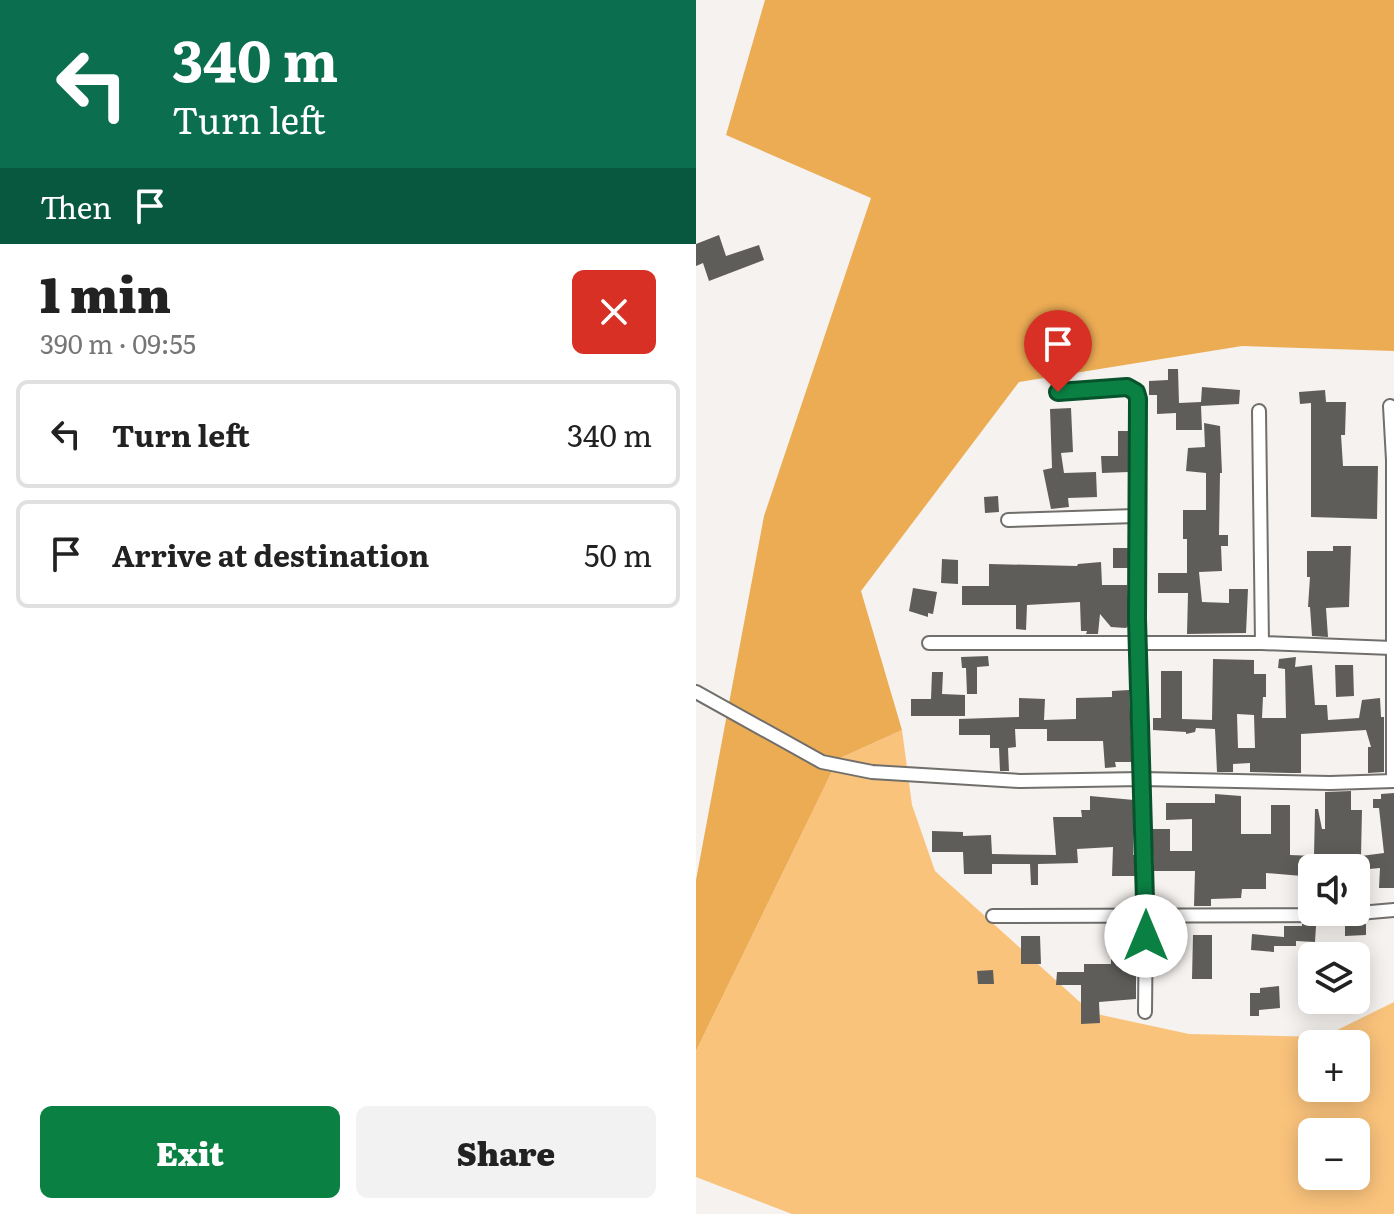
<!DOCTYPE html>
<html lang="en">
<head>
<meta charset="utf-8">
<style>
	body { margin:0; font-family:Literata,serif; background:#f2f2f2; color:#222; height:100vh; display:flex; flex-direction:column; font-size:30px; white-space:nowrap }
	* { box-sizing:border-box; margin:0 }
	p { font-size:26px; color:#767676 }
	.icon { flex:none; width:44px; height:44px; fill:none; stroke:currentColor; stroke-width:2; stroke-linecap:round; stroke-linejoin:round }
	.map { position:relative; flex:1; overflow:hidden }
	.sheet { display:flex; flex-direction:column; background:#fff; width:696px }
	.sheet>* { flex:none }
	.guide { background:#0b6e4f; color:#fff; overflow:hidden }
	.fabs { position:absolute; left:602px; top:854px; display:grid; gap:16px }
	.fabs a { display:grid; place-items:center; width:72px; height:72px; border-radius:12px; background:#fff; box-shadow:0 4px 20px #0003; font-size:40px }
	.pin { position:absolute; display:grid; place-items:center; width:68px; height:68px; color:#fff; margin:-82px -34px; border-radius:50% 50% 50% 0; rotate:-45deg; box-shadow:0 0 8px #0007 }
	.pin .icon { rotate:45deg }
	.me { position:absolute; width:88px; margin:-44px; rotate:0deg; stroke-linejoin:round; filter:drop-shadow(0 0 6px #0008) }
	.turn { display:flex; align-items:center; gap:28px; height:168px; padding:0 40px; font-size:36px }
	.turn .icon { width:104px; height:104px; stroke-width:2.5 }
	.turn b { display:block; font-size:56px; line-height:68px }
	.then { display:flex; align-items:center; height:76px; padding:0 40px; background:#0003; gap:16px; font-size:30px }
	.round { display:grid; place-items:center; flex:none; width:84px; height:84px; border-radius:12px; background:#f2f2f2 }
	.head { display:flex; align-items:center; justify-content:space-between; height:136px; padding:0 40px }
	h1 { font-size:48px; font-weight:800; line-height:60px }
	.action { display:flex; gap:16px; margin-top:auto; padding:16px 40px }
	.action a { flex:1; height:92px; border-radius:12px; background:#0b8043; color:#fff; font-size:32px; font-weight:800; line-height:92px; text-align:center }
	.action a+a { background:#f2f2f2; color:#222 }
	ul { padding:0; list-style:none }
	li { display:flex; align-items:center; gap:24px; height:108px; margin:0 16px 12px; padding:0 24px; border:4px solid #e0e0e0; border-radius:12px }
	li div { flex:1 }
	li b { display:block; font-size:30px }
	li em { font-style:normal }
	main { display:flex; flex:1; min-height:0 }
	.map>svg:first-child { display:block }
	.green { fill:#fac37c; fill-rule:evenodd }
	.forest { fill:#ecac54 }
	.building { fill:#5f5d5a; fill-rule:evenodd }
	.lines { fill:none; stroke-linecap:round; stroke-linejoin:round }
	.minor-casing { stroke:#716f6c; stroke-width:16 }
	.minor { stroke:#fff; stroke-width:12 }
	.route-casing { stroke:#07532c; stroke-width:20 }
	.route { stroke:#0b8043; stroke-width:14 }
</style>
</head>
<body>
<main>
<section class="sheet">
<div class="guide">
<div class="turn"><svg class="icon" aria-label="left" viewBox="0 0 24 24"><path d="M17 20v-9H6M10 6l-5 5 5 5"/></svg><div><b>340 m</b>Turn left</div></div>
<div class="then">Then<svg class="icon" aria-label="arrive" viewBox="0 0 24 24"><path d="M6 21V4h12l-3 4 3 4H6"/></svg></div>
</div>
<div class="head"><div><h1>1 min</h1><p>390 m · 09:55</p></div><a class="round" style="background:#d93025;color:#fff"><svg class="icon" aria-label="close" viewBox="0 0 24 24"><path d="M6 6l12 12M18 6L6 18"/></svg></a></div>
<ul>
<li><svg class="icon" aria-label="left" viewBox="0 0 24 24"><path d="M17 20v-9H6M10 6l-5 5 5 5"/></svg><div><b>Turn left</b></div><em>340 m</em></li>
<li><svg class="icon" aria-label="arrive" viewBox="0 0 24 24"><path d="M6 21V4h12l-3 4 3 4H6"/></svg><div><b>Arrive at destination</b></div><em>50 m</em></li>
</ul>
<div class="action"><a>Exit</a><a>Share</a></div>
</section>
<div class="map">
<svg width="698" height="1214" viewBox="0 0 698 1214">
	<rect width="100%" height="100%" fill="#f5f2ef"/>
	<!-- green -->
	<path class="green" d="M206,730L216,805L239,871L396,1013L493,1034L627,1037L698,1002V1214H96L0,1177V1051L142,759ZM616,1044H660V1088H616ZM616,1132H660V1176H616Z"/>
	<!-- forest -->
	<path class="forest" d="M69,0H698V351L546,346L323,382L165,591L206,730L142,759L0,1051V880L68,516L175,198L30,135Z"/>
	<!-- building -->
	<g class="building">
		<path d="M23,235L30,256L63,245L68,260L13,281L7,263L0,266V244Z"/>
		<path d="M472,369H482L483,403L505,402L506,387L544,390L543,404L505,406L506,430H480V413L461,414V395H453V381L472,380Z"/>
		<path d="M629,390L630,402H650L649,435H645L647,466H682L681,519L615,517V403L604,404L603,392Z"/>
		<path d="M375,408L377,452L365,453L368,473L400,472L401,497L372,498L373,507L355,509L347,470L356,468L354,409Z"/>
		<path d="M508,423L524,426L526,473H524L523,535H532V546H525L526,571L503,572L506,602L533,603V589H552L550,633L491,634L492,593H462V573H491V539H487V510H510V473L490,471L492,448L509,447Z"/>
		<path d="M422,431H433V472L406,473L405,456H422Z"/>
		<path d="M302,496L303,512L289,513L288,497Z"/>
		<path d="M637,546H655L653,607L630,608L632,637L616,636L614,607H612L614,577H611V551H637Z"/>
		<rect x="417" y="548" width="16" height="20"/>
		<path d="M246,559L262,560V584L245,583Z"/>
		<path d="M405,562L406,585H431L433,625L430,628L415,627L404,614L402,634H390L391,631H385L384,602L331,605L330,630L320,629V605H266V586H293V564L381,566L382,564Z"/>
		<path d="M217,588L241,592L237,614L232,613V617L213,611Z"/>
		<path d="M292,656L293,666L281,667V694H271L270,668H266L265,657Z"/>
		<path d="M600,657L599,667L616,665L619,705H631L632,720L663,718L666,700L684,698L685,717H688V772L672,773V747H675L670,730L605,734V773H594L554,772V763L537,764V772H521L519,729L500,728L499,732L490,734V732L457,730V718H465V671H486V719L516,720L517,659L558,660V674H570V697H567L566,718H590L589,669L582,668L583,659ZM541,714L558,715L559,748H542Z"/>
		<path d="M639,665H657L658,696L640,697Z"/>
		<path d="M236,672H247L246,694L269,695V716H215V699H235Z"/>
		<path d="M433,690L436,762H419L420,767L409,768L407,741H351V729H319L320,747L312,748L313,771H304L303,748H294V735H263V719L323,717V698L349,699L348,720L380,719V698L416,697V691Z"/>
		<path d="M655,791V810H666L665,856L688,853L683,808H677V799H685V794L698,793V888H683L684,868L662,870L616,868V906H606V876L570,873V889H546L545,898L515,899V906H498L499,871H458L456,829H474V851H496V819L470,820V803H519V794L545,796V834H575V805H594V855L618,856L619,809H622L626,829H629V792Z"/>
		<path d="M394,796L438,800L437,855H439L440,876H416L417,847L381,849L382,863L342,864V885H335L334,864H296V874H268L267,852H236V831L267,832V836L295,835L296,854L360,855L357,817H386L385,810H394Z"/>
		<path d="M606,924L620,926L619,942L600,941V946H578V952L555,950L556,934L588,937V926H606Z"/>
		<path d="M670,924V935L649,936V925Z"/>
		<path d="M497,935H516V979H496Z"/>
		<path d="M325,936H344L345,964H325Z"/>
		<path d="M415,959H440V999L403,1002L404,1023L385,1024V985H360L361,972H388V964H415Z"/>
		<rect x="605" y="963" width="11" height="20"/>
		<path d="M297,970L298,984H282L281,971Z"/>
		<path d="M583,986L584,1008L563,1010V1016H554V993H564V988Z"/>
	</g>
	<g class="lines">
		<!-- minor casing -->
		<g class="minor-casing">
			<g id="minor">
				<path d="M362,392L431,387L440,392L442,399V644L450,914L449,1012"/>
				<path d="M694,406L697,460V781"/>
				<path d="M563,411L566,643"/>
				<path d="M312,520L440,516"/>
				<path d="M233,643H566L696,648"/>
				<path d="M0,692L126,762L176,772L324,781L446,779L634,783L698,781"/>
				<path d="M297,916L640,915L698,910"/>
			</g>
		</g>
		<!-- minor -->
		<use href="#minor" class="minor"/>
	</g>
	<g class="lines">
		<!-- route casing -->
		<g class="route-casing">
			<path id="route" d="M362,392L431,387L440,392L442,399L441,619L450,936"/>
		</g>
		<!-- route -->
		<use href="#route" class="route"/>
	</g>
</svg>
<div class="fabs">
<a><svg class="icon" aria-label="sound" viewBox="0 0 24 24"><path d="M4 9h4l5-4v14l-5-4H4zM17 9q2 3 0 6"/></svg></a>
<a><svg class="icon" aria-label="layers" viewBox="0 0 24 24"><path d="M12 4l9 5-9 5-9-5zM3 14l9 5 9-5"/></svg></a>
<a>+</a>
<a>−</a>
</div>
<div class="pin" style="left:362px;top:392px;background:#d93025"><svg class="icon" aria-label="arrive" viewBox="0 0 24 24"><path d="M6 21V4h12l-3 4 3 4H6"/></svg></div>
<svg class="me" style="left:450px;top:936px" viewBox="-20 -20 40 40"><circle r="19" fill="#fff"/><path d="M0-13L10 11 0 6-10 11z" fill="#0b8043"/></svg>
</div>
</main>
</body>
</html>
